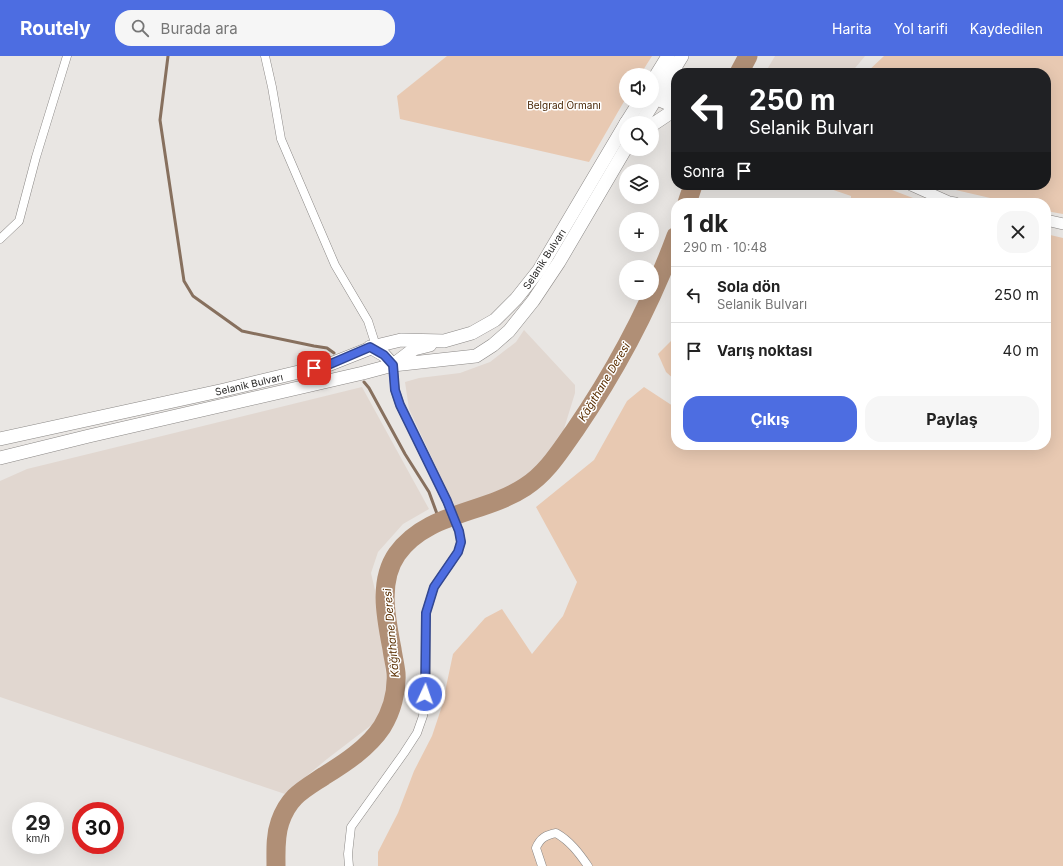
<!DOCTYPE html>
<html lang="tr">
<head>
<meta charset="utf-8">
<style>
	body { margin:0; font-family:Inter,sans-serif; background:#f6f6f6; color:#222; height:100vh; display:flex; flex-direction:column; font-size:15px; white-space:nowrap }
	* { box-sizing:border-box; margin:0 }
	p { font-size:13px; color:#767676 }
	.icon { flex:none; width:22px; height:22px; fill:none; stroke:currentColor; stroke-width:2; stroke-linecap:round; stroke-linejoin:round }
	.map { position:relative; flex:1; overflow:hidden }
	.sheet { position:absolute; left:671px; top:142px; width:380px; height:252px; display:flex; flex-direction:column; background:#fff; border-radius:16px; box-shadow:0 4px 16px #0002 }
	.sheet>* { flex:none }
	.hud { position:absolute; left:671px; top:12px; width:380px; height:122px; border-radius:16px; box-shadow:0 4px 16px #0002; background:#202124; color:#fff; overflow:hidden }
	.controls { position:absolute; left:619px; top:12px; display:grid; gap:8px }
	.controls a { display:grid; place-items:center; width:40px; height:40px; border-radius:50%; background:#fff; box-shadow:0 4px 16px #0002; font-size:20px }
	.speed { position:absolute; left:12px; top:746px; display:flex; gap:8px; font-size:20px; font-weight:700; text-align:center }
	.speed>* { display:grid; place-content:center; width:52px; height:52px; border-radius:50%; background:#fff; box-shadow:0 4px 16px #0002; line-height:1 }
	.speed small { font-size:10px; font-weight:400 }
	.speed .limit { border:6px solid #d22; background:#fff; color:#111 }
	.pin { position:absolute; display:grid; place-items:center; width:34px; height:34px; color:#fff; margin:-17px; border-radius:8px; box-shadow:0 2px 6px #0006 }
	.me { position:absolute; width:44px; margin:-22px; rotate:3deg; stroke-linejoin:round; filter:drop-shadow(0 0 3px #0008) }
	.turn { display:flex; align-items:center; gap:14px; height:84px; padding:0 12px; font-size:18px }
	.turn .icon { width:52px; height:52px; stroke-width:2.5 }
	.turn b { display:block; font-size:28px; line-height:34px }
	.then { display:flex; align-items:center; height:38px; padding:0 12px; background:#0003; gap:8px; font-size:15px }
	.round { display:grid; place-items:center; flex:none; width:42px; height:42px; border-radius:16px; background:#f6f6f6 }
	.headline { display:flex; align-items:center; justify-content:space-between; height:68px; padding:0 12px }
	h1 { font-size:24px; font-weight:700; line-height:30px }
	.cta { display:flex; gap:8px; margin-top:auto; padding:8px 12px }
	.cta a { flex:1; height:46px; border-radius:16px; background:#4d6de1; color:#fff; font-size:16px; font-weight:700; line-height:46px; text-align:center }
	.cta a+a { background:#f6f6f6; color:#222 }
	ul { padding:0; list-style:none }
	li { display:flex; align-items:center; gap:12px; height:56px; padding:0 12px; border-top:1px solid #e0e0e0 }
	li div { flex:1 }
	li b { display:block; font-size:15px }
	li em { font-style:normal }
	header { display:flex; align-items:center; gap:24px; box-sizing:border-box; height:56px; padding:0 20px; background:#4d6de1; color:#fff }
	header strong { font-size:19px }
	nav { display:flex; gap:22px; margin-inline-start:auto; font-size:14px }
	.search { width:280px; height:36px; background:#f6f6f6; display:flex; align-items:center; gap:10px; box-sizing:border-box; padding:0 14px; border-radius:16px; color:#767676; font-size:15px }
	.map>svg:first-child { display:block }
	.built { fill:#e1d7d0 }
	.green { fill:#e8c9b2 }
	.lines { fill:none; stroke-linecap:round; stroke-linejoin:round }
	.stream { stroke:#87705e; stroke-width:3 }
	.river { stroke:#b08f76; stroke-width:19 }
	.minor-casing { stroke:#8b8886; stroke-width:9 }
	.secondary-casing { stroke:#8b8886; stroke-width:12 }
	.primary-casing { stroke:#8b8886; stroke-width:14 }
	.minor { stroke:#fff; stroke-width:8 }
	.secondary { stroke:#fff; stroke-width:11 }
	.primary { stroke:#fff; stroke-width:13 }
	.route-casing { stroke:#324792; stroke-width:10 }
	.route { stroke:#4d6de1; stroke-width:7 }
	.labels { text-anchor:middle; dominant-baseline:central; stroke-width:3; stroke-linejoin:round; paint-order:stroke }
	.park-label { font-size:10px; fill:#472505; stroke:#fff }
	.street-label { font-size:10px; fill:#282726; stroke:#fff }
	.water-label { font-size:11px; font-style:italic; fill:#5a2e00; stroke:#fff }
</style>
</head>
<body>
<header>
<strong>Routely</strong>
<div class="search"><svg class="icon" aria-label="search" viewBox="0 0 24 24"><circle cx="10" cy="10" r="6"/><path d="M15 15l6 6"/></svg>Burada ara</div>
<nav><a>Harita</a><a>Yol tarifi</a><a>Kaydedilen</a></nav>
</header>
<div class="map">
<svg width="1063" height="810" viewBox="0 0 1063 810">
	<rect width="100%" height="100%" fill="#e9e6e3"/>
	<!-- built -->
	<g class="built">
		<path d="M775,0H865L851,17H765Z"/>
		<path d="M524,274L575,329V337L563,376L554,398L539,415L516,430L489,442L455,451L409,353L405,326L419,322L460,317L490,306L516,286Z"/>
		<path d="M362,331L429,453L403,468L378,496L371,517L381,560L388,644L378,664L327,703L285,738L0,641V425L27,413Z"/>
	</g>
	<!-- green -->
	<g class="green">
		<path d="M447,0H652L640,19H626V42L589,106L400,63L397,40Z"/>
		<path d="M884,0H1063V158L1046,155V147H1012L934,129H1046V17H866Z"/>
		<path d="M819,129H879L926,147H851V140Z"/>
		<path d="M1046,178L1063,182V810H378V796L398,757L414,715L432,680L442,650L453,598L485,562L502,553L532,598L563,560L577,526L536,451L594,404L627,345L644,331L676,352V389H1046Z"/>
		<path d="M676,280V325L666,316L658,298Z"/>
	</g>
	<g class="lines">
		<!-- stream -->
		<g class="stream">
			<path d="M168,0L160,64L184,225L193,240L242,275L314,290L327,292L334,297"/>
			<path d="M364,326L369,332L405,398L429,436L440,466"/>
		</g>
		<!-- river -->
		<g class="river">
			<path d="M739,17L748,0"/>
			<path d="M687,147L693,129"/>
			<path d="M276,810C276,795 275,780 280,766C289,740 303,734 324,720C345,707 368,692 382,671C392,655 397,635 396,617C395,608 393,601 392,593C386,562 378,525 397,498C427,456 484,458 525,431C547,417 560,395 575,374C616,314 651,248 676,180"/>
		</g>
		<!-- minor casing -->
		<g class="minor-casing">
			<g id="minor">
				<path d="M265,0L272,31L281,83L335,209L368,265L376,290"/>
				<path d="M0,183L19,165L36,101L67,0"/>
				<path d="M349,810L348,798L351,771L404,697L417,677L423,660L426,626V557L434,531L458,496L461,486L459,475L447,445L400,349L395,334L393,309"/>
				<path d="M542,810L536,792C540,782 546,779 556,777C570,785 579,797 588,810"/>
			</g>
		</g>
		<!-- secondary casing -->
		<g class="secondary-casing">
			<g id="secondary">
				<path d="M911,129L949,146L955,147"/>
				<path d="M1046,164L1063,168"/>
			</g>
		</g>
		<!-- primary casing -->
		<g class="primary-casing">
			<g id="primary">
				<path d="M652,26L668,0"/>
				<path d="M654,32L676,39"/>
				<path d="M652,34L662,45L676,51"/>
				<path d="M626,67L640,45"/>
				<path d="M641,67L682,0"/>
				<path d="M652,69L676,53"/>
				<path d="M370,291L384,299L393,309L414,293L430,289"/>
				<path d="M0,383L224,334L328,309L376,290L401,284L444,285L472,277L495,264L516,243L539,214L626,67"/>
				<path d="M0,402L89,380L363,317L393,309L476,300L493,289L509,275L533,245L559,206L626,92"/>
			</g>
		</g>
		<!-- minor -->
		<use href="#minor" class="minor"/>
		<!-- secondary -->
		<use href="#secondary" class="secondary"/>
		<!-- primary -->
		<use href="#primary" class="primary"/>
	</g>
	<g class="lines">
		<!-- route casing -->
		<g class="route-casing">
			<path id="route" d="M314,312L328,309L370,291L384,299L393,309L395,334L400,349L447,445L459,475L461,486L458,496L434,531L426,557L425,638"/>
		</g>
		<!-- route -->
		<use href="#route" class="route"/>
	</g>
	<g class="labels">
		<!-- park labels -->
		<g class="park-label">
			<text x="564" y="49">Belgrad Ormanı</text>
		</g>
		<!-- street labels -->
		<g class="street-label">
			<text transform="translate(544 203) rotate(-57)">Selanik Bulvarı</text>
			<text transform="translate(249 328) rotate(-13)">Selanik Bulvarı</text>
		</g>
		<!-- water labels -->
		<g class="water-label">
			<text transform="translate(604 326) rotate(-59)">Kâğıthane Deresi</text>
			<text transform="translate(391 577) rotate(-95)">Kâğıthane Deresi</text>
		</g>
	</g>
</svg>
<div class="controls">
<a><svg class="icon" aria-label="sound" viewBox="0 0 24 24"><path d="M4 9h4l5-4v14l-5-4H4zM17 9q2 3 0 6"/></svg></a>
<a><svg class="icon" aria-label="search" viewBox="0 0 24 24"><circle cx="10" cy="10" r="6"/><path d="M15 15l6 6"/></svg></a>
<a><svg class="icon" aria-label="layers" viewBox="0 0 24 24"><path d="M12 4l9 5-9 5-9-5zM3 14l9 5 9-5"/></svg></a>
<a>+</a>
<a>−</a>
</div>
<div class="speed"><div>29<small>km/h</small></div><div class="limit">30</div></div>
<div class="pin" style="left:314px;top:312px;background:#d93025"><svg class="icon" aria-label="arrive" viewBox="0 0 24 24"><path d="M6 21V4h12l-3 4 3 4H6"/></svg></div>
<svg class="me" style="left:425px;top:638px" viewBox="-20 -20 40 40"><circle r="17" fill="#4d6de1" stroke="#fff" stroke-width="3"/><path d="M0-11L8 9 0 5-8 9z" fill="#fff"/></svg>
<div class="hud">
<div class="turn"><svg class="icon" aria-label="left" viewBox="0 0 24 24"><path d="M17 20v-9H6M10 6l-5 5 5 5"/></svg><div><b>250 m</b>Selanik Bulvarı</div></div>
<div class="then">Sonra<svg class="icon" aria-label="arrive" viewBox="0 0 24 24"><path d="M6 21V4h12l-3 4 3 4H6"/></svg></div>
</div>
<section class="sheet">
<div class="headline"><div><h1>1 dk</h1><p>290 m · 10:48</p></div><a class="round"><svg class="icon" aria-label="close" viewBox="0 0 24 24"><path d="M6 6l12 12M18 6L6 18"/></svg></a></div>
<ul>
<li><svg class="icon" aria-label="left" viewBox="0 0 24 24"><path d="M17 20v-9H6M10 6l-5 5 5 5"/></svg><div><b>Sola dön</b><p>Selanik Bulvarı</p></div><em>250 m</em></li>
<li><svg class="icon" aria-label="arrive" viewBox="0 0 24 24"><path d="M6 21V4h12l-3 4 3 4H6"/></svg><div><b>Varış noktası</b></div><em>40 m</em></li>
</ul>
<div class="cta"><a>Çıkış</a><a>Paylaş</a></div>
</section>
</div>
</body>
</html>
